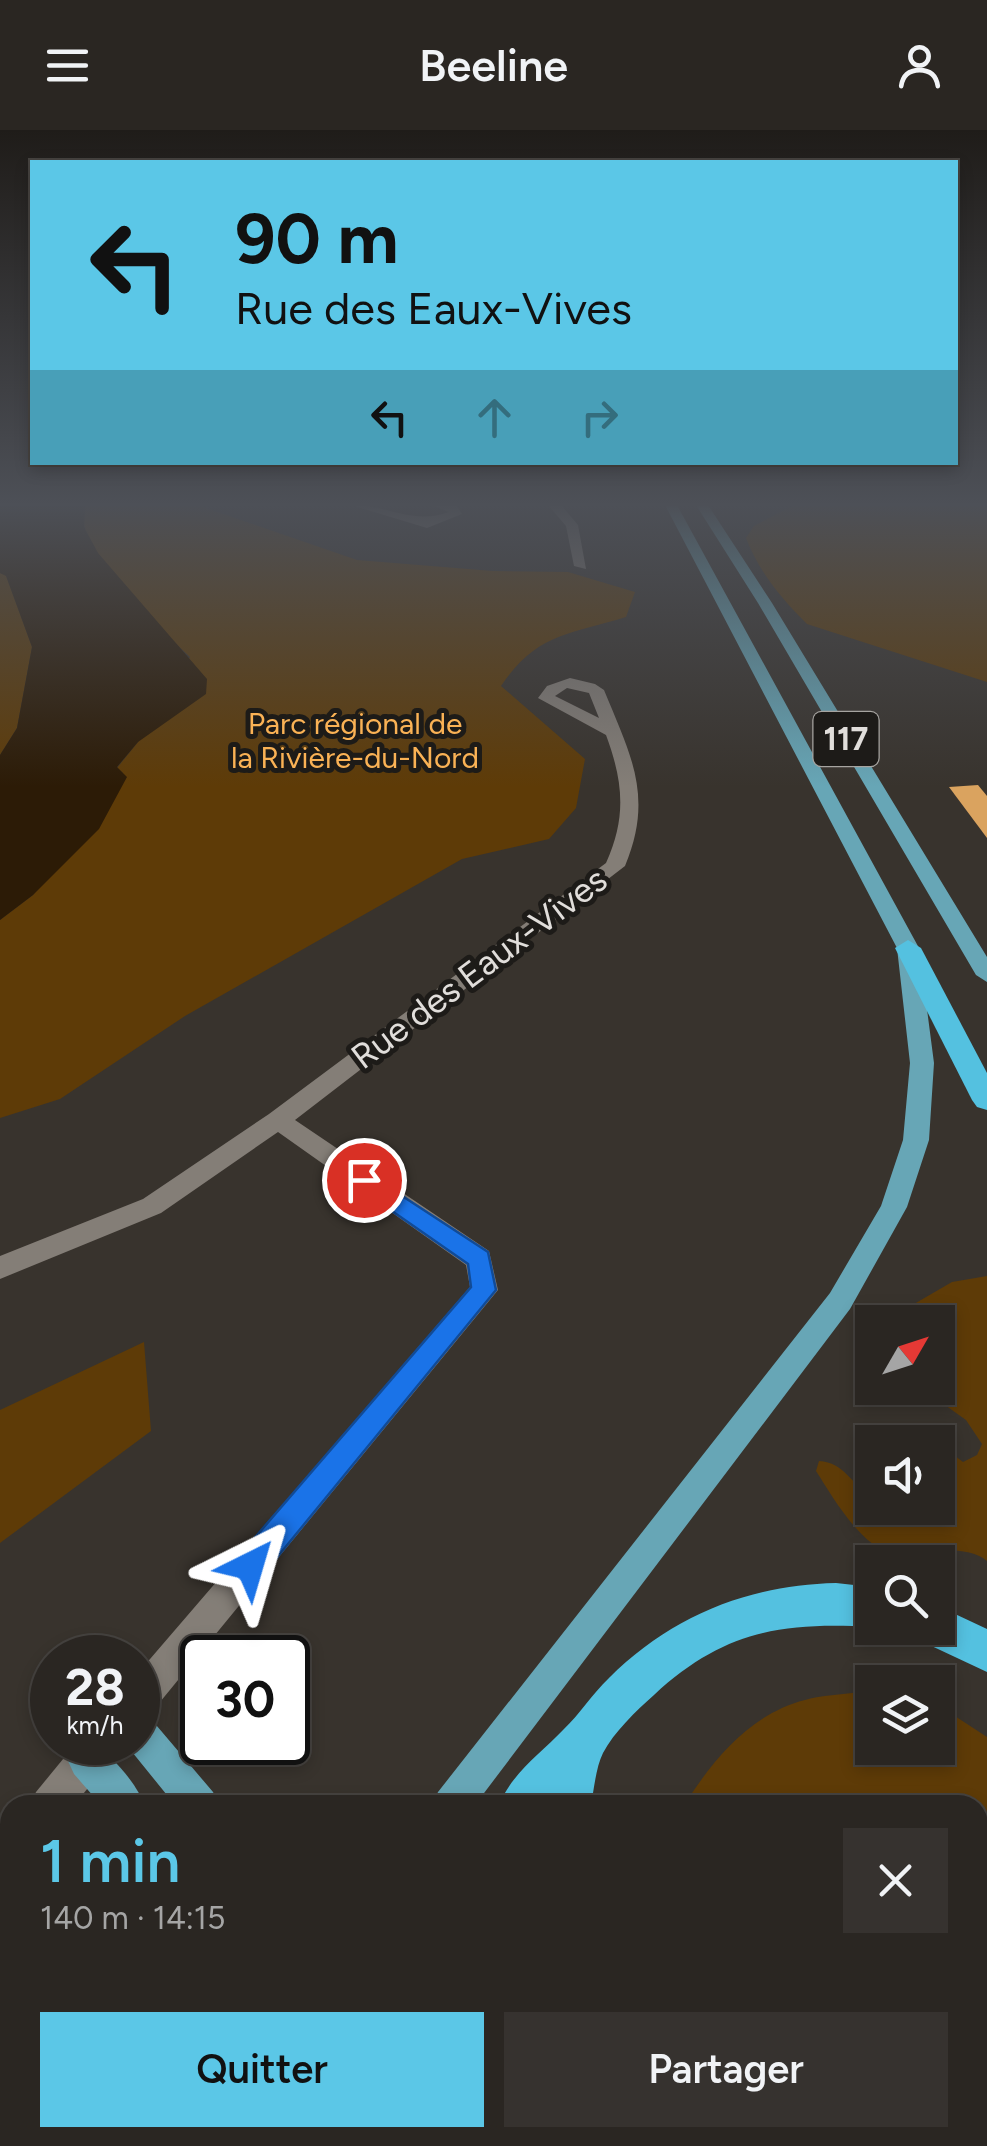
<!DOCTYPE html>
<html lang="fr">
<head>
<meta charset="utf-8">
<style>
	body { margin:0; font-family:Figtree,sans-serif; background:#36322f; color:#f1f3f6; height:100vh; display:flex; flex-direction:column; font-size:38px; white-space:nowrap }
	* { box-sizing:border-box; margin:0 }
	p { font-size:32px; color:#a5a5a5 }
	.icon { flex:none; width:55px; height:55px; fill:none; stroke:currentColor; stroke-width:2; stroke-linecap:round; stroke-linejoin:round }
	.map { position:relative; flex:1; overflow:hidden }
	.side { position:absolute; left:0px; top:1665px; width:988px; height:352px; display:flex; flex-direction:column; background:#2a2622; border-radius:30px 30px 0 0; box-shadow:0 5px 15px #0003,0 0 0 2px #464340 }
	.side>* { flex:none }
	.guide { position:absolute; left:30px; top:30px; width:928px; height:305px; border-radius:0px; box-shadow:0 5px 15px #0003,0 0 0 2px #464340; background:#5bc7e7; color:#111; overflow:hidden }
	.needle { width:65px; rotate:51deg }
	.buttons { position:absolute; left:855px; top:1175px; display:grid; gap:20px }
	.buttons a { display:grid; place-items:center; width:100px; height:100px; border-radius:0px; background:#2a2622; box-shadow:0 5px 15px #0003,0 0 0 2px #464340; font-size:50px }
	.speed { position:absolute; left:30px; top:1505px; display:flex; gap:20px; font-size:50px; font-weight:700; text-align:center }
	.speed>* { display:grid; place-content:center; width:130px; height:130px; border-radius:50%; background:#2a2622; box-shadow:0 5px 15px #0003,0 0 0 2px #464340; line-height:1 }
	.speed small { font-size:25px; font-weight:400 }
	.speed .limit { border:5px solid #111; border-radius:15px; background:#fff; color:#111 }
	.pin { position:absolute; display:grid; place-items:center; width:85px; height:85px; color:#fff; margin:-42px; border:5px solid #fff; border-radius:50%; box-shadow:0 2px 10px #0007 }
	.me { position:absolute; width:110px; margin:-55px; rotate:40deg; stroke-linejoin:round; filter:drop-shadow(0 0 8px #0008) }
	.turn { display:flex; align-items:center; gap:35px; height:210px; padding:0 40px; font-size:45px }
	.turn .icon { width:130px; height:130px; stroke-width:2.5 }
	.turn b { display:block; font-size:70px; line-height:85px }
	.lanes { display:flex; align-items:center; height:95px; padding:0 40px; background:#0003; justify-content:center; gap:50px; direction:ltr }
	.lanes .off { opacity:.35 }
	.round { display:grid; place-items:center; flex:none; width:105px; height:105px; border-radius:0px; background:#36322f }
	.overview { display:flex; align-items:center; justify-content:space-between; height:170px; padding:0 40px }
	h1 { font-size:60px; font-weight:600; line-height:75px; color:#5bc7e7 }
	.cta { display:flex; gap:20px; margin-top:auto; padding:20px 40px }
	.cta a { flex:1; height:115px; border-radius:0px; background:#5bc7e7; color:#111; font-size:40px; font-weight:600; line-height:115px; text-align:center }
	.cta a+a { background:#36322f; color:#f1f3f6 }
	header { display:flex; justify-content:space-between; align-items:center; height:130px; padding:0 40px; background:#2a2622; font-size:45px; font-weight:600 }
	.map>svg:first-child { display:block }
	.green { fill:#5e3b07 }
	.water { fill:#2c1b06 }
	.building { fill:#daa35f }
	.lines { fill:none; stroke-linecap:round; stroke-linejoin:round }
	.minor { fill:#847e77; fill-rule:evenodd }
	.major { fill:#67a6b6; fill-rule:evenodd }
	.highway { fill:#54c1e0; fill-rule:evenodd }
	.route { fill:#1a73e8; stroke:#114b97; stroke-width:2.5 }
	.labels { text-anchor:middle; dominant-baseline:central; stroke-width:10; stroke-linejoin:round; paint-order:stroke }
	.far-park-label { font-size:30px; fill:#fab255; stroke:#1d1b18 }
	.shield { fill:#1d1b18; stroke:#a6a4a0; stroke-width:2.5 }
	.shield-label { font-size:32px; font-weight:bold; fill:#e1dedb }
	.street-label { font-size:35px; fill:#e1dedb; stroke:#1d1b18 }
</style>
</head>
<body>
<header><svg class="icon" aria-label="menu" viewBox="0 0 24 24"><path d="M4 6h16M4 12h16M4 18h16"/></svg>Beeline<svg class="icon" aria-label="person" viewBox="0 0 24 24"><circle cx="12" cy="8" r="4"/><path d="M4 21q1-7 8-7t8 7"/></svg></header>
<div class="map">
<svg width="987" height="2016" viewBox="0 0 987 2016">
	<rect width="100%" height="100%" fill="#38332d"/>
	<!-- green -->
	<g class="green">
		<path d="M85,375H197L357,430L493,441L568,442L635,462L626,487C568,505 537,503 501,556L585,629L576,678L549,709L462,729L185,886L60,969L0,988V790L33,765L123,643L117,638L138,612L190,527C162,500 96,434 85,398C83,392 85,382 85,375Z"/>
		<path d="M794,375H987V552L807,494C782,470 758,440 746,408L754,396Z"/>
		<path d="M0,443L6,445L32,517L17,598L0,625Z"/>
		<path d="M987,1146V1431C973,1418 937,1419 918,1423C910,1424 903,1428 896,1426C861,1417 834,1369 816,1341L819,1331C845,1332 851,1356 872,1365V1378H938V1313L963,1332L977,1325L982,1314L966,1290L921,1258H938V1192H883L952,1152Z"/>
		<path d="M144,1212L151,1301L0,1413V1280Z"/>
		<path d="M859,1562L872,1563V1618H938V1575L987,1607V2016H672L669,2008H978V1675H684C713,1630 750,1584 805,1570C822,1565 841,1565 859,1562Z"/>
	</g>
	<!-- water -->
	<path class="water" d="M0,375H85L84,397L98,423L207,549L206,564L138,612L117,637L127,647L99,699L33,765L0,790V625L17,598L32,517L6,446L0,443Z"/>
	<!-- building -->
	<path class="building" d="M978,655L987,666V708L949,657Z"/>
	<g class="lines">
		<!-- minor -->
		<g class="minor">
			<path d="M351,375C389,375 412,395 449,382L431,375H456L462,384L427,398Z"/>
			<path d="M548,375H561L578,395L586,439L574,436L566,396Z"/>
			<path d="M570,548L595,554L604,560C631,626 654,666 625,736L295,990L489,1121L498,1160L151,1583L138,1588V1543L470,1157L466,1135L278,1002L161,1083L0,1149V1126L143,1069L269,984L606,733C627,687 623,651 606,605L538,568L547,556ZM567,558L589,563L599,588L555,566Z"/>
			<path d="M77,1612H120L115,1625L74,1675H30L36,1662Z"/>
			<path d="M10,1701V1747L0,1752V1706Z"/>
		</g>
		<!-- major -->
		<g class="major">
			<path d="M665,375H677L919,818L934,933L929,1010L907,1077L850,1179L475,1675H432L438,1662L830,1163L881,1076L903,1010L910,933L897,818Z"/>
			<path d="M696,375H708L772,473L987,827V852L976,845L758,473Z"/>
			<path d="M138,1584L151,1589L213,1662L219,1675H175L124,1612H138Z"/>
			<path d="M87,1612C111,1622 135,1652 145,1675H101L74,1644L68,1631L74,1618Z"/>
			<path d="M361,2008H408L411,2016H364Z"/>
			<path d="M453,2008H501L504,2016H456Z"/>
		</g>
		<!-- highway -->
		<g class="highway">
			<path d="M908,810L921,818L987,943V980L977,977L972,970L895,818Z"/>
			<path d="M836,1453L872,1457V1497C782,1492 723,1501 654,1565C636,1581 614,1602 603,1623C596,1637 594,1659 591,1675H499C512,1643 540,1624 563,1600C580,1584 592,1564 609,1548C671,1486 749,1455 836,1453Z"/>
			<path d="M938,1476L987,1499V1542L923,1512L917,1498H938Z"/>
			<path d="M538,2008H592L594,2016H540Z"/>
		</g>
	</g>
	<!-- sky -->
	<linearGradient id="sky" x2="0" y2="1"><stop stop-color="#1f1c19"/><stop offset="0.57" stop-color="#4d5057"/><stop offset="1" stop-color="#4d5057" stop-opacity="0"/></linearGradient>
	<rect width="987" height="657" fill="url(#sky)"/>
	<!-- route -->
	<path class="route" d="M364,1041L488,1122L496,1160L261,1447L250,1451L239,1447L235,1436L239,1426L471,1157L468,1134L356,1056L352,1050L356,1043Z"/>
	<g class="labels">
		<!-- far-park labels -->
		<g class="far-park-label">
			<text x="355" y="593">Parc régional de<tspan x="355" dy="34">la Rivière-du-Nord</tspan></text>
		</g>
		<!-- shield labels -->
		<rect class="shield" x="813.5" y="582" width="65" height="54" rx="8"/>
		<g class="shield-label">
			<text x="846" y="609">117</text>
		</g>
		<!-- street labels -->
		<g class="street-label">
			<text transform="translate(479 838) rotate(-37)">Rue des Eaux-Vives</text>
		</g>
	</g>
</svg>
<div class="buttons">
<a><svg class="needle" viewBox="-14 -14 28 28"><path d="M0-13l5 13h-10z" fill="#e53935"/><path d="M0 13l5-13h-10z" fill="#a5a5a5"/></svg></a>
<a><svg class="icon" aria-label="sound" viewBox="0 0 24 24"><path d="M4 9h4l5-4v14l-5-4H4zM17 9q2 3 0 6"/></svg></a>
<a><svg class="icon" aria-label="search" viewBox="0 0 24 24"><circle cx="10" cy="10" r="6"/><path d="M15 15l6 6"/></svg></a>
<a><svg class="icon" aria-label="layers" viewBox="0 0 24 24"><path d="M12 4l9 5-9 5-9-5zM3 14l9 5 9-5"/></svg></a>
</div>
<div class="speed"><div>28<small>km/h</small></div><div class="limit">30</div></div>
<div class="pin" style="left:364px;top:1050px;background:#d93025"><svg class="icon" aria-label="arrive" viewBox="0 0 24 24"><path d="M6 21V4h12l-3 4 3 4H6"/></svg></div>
<svg class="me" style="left:250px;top:1436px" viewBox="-20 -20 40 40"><path d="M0-17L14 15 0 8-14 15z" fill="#1a73e8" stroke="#fff" stroke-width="4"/></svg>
<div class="guide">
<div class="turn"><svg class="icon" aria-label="left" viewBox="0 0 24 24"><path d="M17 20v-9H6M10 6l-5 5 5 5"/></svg><div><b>90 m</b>Rue des Eaux-Vives</div></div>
<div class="lanes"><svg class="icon" aria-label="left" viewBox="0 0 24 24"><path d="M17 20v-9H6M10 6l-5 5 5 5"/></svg><svg class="icon off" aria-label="ahead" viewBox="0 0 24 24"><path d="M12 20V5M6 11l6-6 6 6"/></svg><svg class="icon off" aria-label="right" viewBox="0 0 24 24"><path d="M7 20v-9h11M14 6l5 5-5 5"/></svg></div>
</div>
<section class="side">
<div class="overview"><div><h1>1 min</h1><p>140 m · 14:15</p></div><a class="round"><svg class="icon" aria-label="close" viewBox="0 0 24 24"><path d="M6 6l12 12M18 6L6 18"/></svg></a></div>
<div class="cta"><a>Quitter</a><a>Partager</a></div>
</section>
</div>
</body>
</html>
